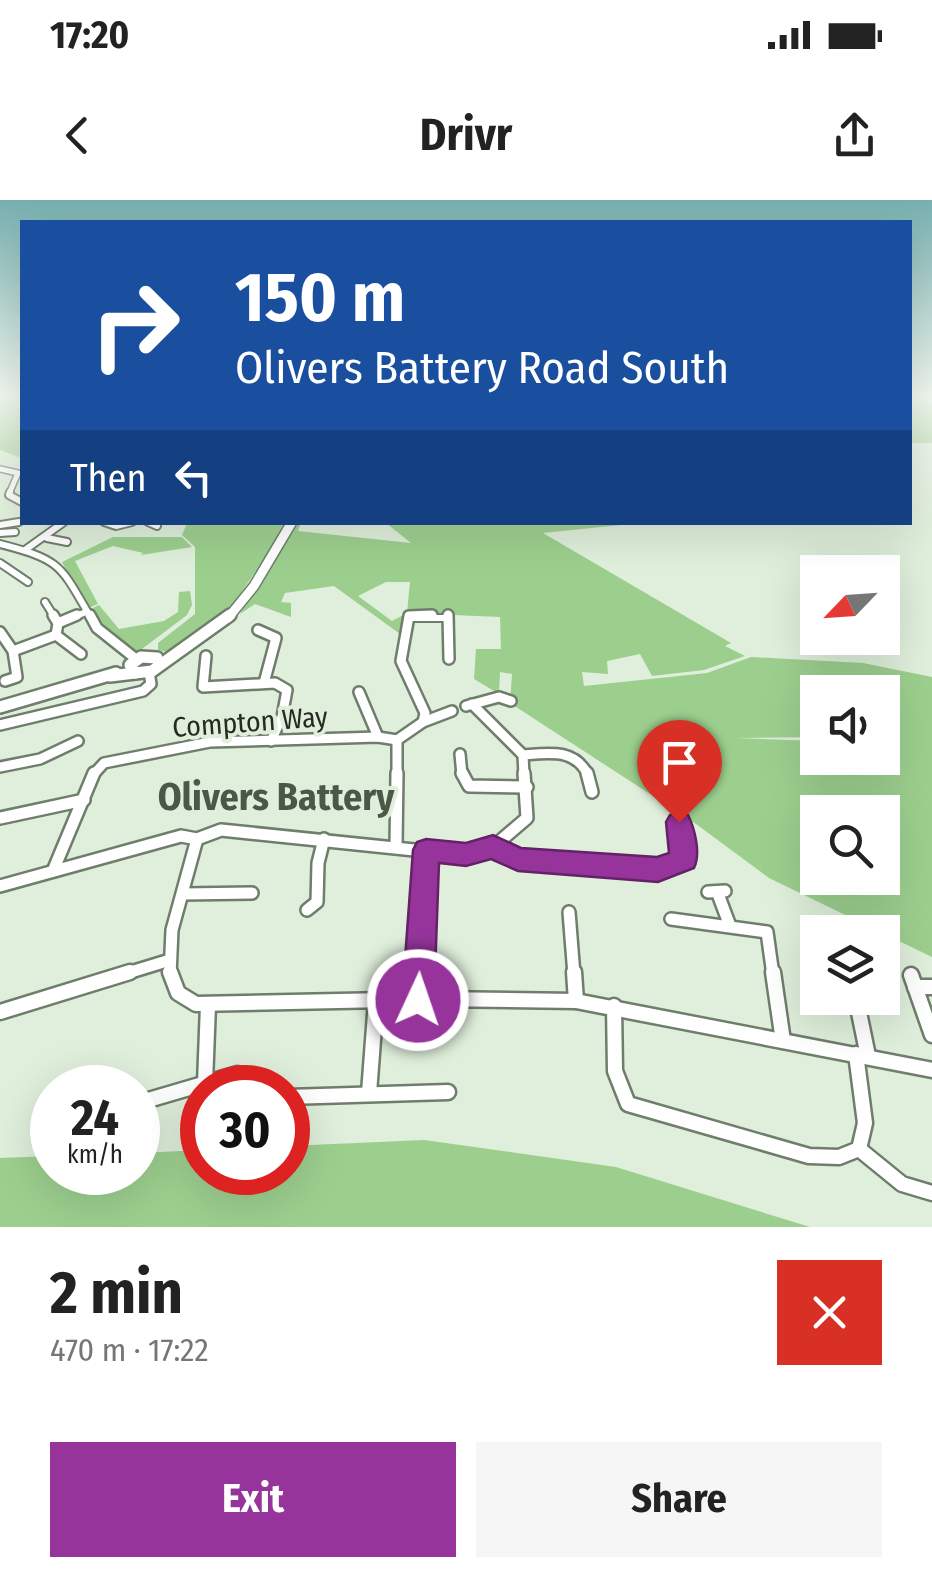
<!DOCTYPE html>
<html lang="en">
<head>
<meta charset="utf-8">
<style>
	body { margin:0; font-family:"Fira Sans Condensed",sans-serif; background:#f6f6f6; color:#222; height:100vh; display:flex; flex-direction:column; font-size:38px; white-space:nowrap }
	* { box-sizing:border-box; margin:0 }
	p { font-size:32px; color:#767676 }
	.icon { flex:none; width:55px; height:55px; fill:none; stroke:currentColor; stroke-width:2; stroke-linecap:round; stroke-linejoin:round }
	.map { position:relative; height:1027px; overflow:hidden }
	.side { display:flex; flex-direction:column; background:#fff; flex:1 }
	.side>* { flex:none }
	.guide { position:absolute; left:20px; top:20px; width:892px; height:305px; border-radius:0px; box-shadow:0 10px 40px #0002; background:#1a4fa0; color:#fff; overflow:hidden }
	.needle { width:65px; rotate:245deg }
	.tools { position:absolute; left:800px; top:355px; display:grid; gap:20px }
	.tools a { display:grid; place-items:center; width:100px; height:100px; border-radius:0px; background:#fff; box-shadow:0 10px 40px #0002; font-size:50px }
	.speed { position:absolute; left:30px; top:865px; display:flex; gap:20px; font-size:50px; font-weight:700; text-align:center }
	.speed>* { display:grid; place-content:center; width:130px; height:130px; border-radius:50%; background:#fff; box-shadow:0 10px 40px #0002; line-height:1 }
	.speed small { font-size:25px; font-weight:400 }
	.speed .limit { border:15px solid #d22; background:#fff; color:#111 }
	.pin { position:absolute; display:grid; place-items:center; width:85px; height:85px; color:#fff; margin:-102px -42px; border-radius:50% 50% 50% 0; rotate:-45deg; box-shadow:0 0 10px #0007 }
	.pin .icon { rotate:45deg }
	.me { position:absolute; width:110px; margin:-55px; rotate:3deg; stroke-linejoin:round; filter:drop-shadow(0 0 8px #0008) }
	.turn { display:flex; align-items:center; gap:35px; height:210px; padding:0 50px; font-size:45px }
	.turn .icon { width:130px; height:130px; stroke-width:2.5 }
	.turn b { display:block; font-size:70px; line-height:85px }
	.then { display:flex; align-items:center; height:95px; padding:0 50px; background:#0003; gap:20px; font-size:38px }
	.round { display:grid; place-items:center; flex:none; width:105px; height:105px; border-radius:0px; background:#f6f6f6 }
	.head { display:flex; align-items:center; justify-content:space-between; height:170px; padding:0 50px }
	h1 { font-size:60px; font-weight:700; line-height:75px }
	.primary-button { display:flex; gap:20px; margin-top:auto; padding:20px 50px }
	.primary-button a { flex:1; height:115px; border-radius:0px; background:#96349c; color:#fff; font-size:40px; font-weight:700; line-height:115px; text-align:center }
	.primary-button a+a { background:#f6f6f6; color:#222 }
	.status { display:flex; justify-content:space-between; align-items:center; height:70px; padding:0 50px; background:#fff; direction:ltr }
	.status svg { height:28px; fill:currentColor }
	header { display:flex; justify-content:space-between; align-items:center; height:130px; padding:0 50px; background:#fff; font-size:45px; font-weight:700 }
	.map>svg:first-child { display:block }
	.green { fill:#9ccf8e; fill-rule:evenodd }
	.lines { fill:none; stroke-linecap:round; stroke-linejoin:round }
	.minor-far4-casing { stroke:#6f7d6c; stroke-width:8 }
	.minor-far3-casing { stroke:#6f7d6c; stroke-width:10 }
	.minor-far2-casing { stroke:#6f7d6c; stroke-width:14 }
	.minor-far1-casing { stroke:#6f7d6c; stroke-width:16 }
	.minor-casing { stroke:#6f7d6c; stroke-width:19 }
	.major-far1-casing { stroke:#6f7d6c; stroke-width:12 }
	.major-casing { stroke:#6f7d6c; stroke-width:16 }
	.minor-far4 { stroke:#fff; stroke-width:5 }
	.minor-far3 { stroke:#fff; stroke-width:6 }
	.minor-far2 { stroke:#fff; stroke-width:9 }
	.minor-far1 { stroke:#fff; stroke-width:11 }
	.minor { stroke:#fff; stroke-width:14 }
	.major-far1 { stroke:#fff; stroke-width:9 }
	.major { stroke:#fff; stroke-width:11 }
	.route { fill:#96349c; stroke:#622265; stroke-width:2.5 }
	.labels { text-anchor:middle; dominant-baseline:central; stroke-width:8; stroke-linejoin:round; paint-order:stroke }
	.street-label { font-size:28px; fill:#252b23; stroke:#dfefdb }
	.district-label { font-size:38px; font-weight:bold; fill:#4b5847; stroke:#dfefdb }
</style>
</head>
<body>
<div class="status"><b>17:20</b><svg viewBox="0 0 49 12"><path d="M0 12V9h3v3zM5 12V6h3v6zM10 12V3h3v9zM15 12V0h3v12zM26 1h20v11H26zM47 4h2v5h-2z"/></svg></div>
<header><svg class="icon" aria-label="back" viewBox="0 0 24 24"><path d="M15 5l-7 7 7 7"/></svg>Drivr<svg class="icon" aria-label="share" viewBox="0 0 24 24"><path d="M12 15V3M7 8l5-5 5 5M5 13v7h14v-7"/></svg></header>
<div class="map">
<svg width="932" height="1027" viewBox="0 0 932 1027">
	<rect width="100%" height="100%" fill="#dfefdb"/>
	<!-- green -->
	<g class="green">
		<path d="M0,195H22V258L0,250Z"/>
		<path d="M910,202L932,204V243H910Z"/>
		<path d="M187,323H289L225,416L167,452L158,450V443L195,414V347L182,335Z"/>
		<path d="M294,323H301L298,331L411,343L386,323H640L543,333L731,443L725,446L745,456L704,470L652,476L640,454L607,461L608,474L582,472L584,486L707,473L751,457L863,463L932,477V757L769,678L696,624L510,503L512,474L500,472L499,494L474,479L476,449H501L500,417L408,413L405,433L400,434L334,386L285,393L281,402L291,403V417L255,404L240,414ZM386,382H410L407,413L392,421L358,396ZM818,492H882V558H818L817,541L735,538L818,537ZM818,612H882V678H818Z"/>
		<path d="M113,337H182L192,347L141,355L143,353L113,346L75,361L98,404L86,409L62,362Z"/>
		<path d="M190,391L192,405L187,415L134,455L99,427L89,410L99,405L119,429L164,421L178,412L179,392Z"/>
		<path d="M424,940L616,967L810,1027H0V958L52,956V972H138V953L202,950V972H288V946Z"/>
	</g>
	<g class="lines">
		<!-- minor-far4 casing -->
		<g class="minor-far4-casing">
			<path id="minor-far4" d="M0,269L18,273L9,294"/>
		</g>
		<!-- minor-far3 casing -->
		<g class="minor-far3-casing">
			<g id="minor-far3">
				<path d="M10,292L9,295L22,302"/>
				<path d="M104,322L116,326L132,322"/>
				<path d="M148,322L157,326"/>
				<path d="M0,325L19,322"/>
				<path d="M0,333L15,332"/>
				<path d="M47,338L67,342"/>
				<path d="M0,344C62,360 60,365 91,418"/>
				<path d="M25,350L64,322"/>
				<path d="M0,363L28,382"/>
				<path d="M45,402L55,418"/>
				<path d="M71,418L86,412"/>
				<path d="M409,418H448"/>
			</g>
		</g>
		<!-- minor-far2 casing -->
		<g class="minor-far2-casing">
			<g id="minor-far2">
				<path d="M53,415L58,423L56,435L81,454"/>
				<path d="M90,415L97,428L136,459"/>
				<path d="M448,415L449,459"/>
				<path d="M58,423L77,415"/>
				<path d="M258,430L276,438L264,483"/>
				<path d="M0,432L13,451L17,477L5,481"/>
				<path d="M13,451L56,435"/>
				<path d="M206,456L203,487L275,483L287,490L282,517L271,541"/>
				<path d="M359,492L378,537"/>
				<path d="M472,504L523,555L524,575"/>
				<path d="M466,506L499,497L511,501"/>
				<path d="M423,522L425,513L401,461L409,416L432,415"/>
				<path d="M0,525L143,491L151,484L149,472"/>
				<path d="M460,554L462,575"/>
				<path d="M523,555C548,553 575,548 588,575"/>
				<path d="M0,567L40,559L78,541"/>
				<path d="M93,575L104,563L210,542L378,537L397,540L423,522L452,511"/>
				<path d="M397,575V540"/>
			</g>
		</g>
		<!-- minor-far1 casing -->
		<g class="minor-far1-casing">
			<g id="minor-far1">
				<path d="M462,573L469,586L527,587"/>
				<path d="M587,573L592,592"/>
				<path d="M0,618L84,600"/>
				<path d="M396,646L397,573"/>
				<path d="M493,647L527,618L524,573"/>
				<path d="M53,671L94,573"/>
				<path d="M0,686L181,636L197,639L221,630L453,654L493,647L529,659L588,666L648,667L684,659L679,622"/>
				<path d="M708,692L725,691"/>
				<path d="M183,694L252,693"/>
				<path d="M718,694L730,726"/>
				<path d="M307,710L317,702L318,663L324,639"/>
				<path d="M569,712L574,775"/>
				<path d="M671,719L767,732L773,775"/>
				<path d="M121,775L170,760"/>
				<path d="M170,775L172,730L197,639"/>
				<path d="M419,775L426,650"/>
			</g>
		</g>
		<!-- minor casing -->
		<g class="minor-casing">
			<g id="minor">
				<path d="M170,772L178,793L196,804L435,799L576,801L932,870"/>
				<path d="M574,772L576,801"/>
				<path d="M773,772L783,841"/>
				<path d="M911,775L932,835"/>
				<path d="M915,787H932"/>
				<path d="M856,798L868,856"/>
				<path d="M418,800L419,772"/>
				<path d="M614,806L615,871L628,904L809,956L839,957L859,949L865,923L856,854"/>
				<path d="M0,812L130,772"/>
				<path d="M205,883L208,805"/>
				<path d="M369,893L376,801"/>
				<path d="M288,897L448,892"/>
				<path d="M138,903L237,874"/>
				<path d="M859,949L902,984L932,993"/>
			</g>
		</g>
		<!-- major-far1 casing -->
		<g class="major-far1-casing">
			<path id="major-far1" d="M228,418L254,386L292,322"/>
		</g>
		<!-- major casing -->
		<g class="major-casing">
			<g id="major">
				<path d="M135,473L130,465L141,457L157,458L159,465"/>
				<path d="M110,476L152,471L230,415"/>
				<path d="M0,507L116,473"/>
			</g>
		</g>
		<!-- minor-far4 -->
		<use href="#minor-far4" class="minor-far4"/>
		<!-- minor-far3 -->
		<use href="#minor-far3" class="minor-far3"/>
		<!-- minor-far2 -->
		<use href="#minor-far2" class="minor-far2"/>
		<!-- minor-far1 -->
		<use href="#minor-far1" class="minor-far1"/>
		<!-- minor -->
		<use href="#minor" class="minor"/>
		<!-- major-far1 -->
		<use href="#major-far1" class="major-far1"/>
		<!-- major -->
		<use href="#major" class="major"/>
	</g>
	<!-- sky -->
	<linearGradient id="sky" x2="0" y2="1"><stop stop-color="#77b0b0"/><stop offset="0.58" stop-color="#f1f8ef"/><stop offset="1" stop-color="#f1f8ef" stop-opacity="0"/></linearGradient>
	<rect width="932" height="339" fill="url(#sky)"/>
	<!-- route -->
	<path class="route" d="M679,612L688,615C695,629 701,654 694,668L658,682L518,671L491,659L466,666L439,663L434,800L429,812L418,817L406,812L402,800L413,650L417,642L426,639L466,643L493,635L521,648L657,657L669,653L666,622L670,615Z"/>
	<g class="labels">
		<!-- street labels -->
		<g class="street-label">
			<text transform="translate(250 522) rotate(-4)">Compton Way</text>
		</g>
		<!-- district labels -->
		<g class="district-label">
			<text x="276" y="597">Olivers Battery</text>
		</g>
	</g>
</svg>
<div class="tools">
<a><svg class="needle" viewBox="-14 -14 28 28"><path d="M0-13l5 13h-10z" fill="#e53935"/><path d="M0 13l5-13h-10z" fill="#767676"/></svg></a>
<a><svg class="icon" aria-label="sound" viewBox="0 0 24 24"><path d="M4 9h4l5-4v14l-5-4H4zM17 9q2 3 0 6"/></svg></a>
<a><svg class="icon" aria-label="search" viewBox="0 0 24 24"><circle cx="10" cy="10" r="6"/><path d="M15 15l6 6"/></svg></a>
<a><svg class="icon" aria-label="layers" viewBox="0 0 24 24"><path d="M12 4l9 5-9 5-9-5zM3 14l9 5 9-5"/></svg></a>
</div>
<div class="speed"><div>24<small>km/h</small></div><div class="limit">30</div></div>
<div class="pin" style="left:679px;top:622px;background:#d93025"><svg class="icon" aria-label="arrive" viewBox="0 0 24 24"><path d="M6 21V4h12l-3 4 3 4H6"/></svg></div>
<svg class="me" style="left:418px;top:800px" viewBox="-20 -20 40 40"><circle r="17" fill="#96349c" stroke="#fff" stroke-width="3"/><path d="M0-11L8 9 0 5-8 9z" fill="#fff"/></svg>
<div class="guide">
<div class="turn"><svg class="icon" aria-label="right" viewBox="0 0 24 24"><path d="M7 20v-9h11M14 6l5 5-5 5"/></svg><div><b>150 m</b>Olivers Battery Road South</div></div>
<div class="then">Then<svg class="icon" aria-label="left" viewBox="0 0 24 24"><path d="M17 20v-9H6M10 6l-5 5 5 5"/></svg></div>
</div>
</div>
<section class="side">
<div class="head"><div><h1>2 min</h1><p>470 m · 17:22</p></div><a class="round" style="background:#d93025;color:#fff"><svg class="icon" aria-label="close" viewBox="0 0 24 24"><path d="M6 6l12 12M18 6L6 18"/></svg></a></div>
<div class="primary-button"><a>Exit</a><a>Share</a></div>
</section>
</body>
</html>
